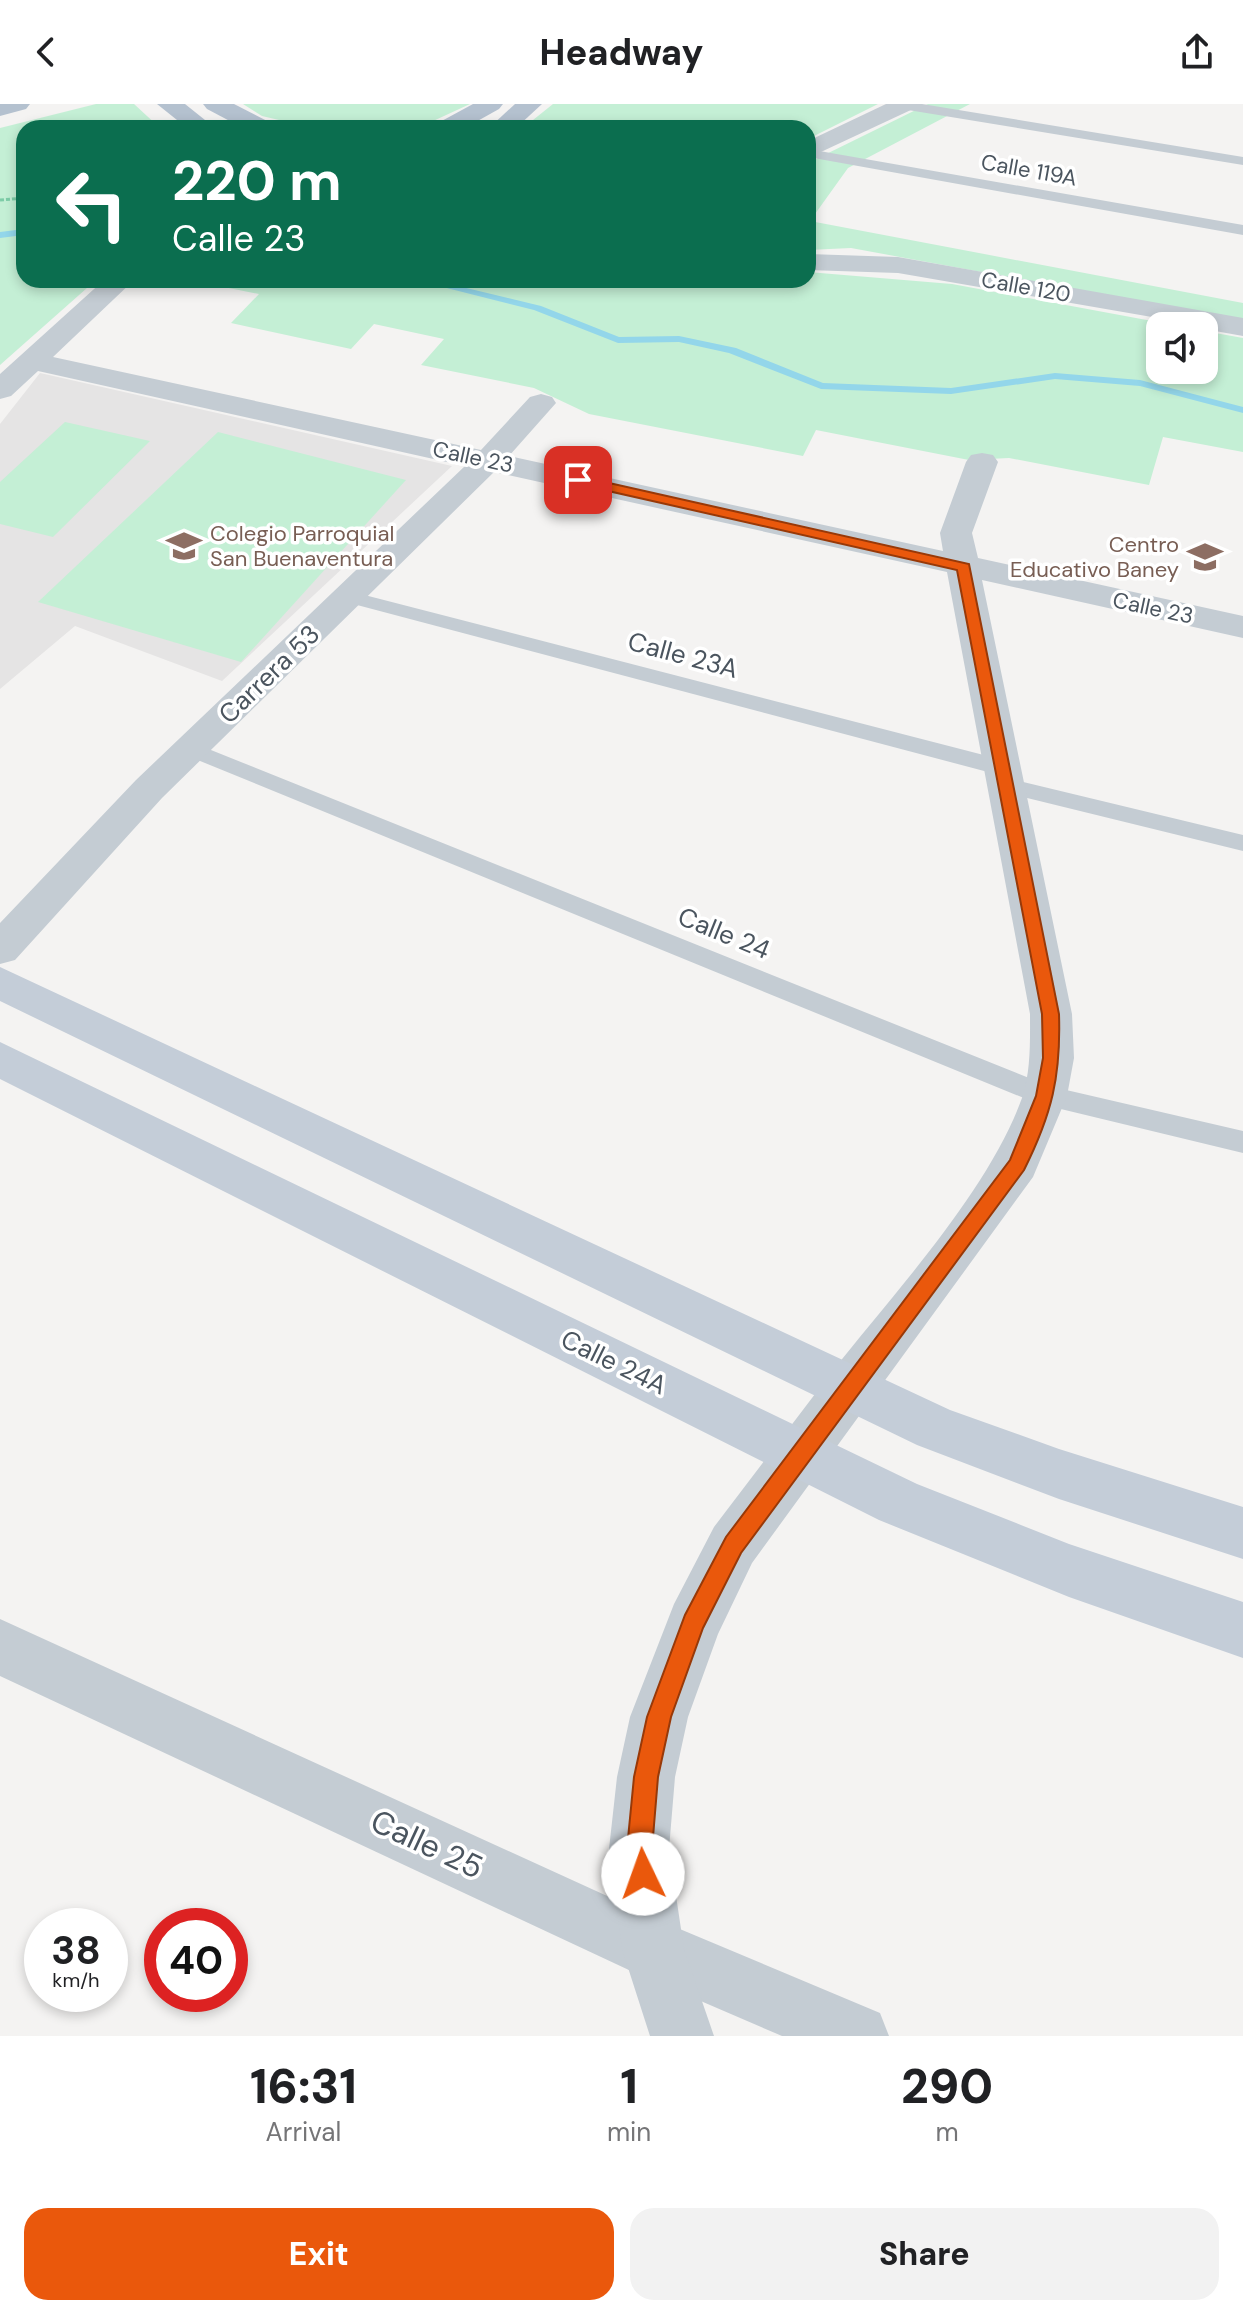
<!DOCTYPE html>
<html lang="en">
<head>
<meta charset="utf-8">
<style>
	body { margin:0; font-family:"DM Sans",sans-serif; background:#f2f2f2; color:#202124; height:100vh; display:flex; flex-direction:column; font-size:30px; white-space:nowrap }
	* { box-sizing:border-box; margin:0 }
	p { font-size:26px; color:#757577 }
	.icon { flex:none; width:44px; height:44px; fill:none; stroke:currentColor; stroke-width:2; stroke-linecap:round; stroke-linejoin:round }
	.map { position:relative; height:1932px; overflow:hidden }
	.drawer { display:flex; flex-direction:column; background:#fff; flex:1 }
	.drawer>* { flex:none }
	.top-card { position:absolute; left:16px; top:16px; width:800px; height:168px; border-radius:24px; box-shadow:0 4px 12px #0003; background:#0b6e4f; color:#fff; overflow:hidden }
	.controls { position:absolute; left:1146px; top:208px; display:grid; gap:16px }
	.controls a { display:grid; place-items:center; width:72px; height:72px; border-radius:16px; background:#fff; box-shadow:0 4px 12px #0003; font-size:40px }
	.speed { position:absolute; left:24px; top:1804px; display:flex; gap:16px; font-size:40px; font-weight:700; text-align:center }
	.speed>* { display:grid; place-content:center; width:104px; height:104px; border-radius:50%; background:#fff; box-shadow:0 4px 12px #0003; line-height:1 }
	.speed small { font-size:20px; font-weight:400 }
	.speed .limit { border:12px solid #d22; background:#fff; color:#111 }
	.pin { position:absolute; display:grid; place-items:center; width:68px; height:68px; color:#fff; margin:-34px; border-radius:16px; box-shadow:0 4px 12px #0006 }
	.me { position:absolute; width:88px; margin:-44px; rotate:357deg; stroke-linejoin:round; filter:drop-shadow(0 0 6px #0008) }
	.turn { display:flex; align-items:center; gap:28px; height:168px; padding:0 24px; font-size:36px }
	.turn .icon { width:104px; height:104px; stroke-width:2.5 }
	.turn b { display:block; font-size:56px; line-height:68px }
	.eta { display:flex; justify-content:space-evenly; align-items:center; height:136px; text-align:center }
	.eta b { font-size:48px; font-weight:800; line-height:56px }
	.primary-button { display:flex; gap:16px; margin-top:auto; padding:16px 24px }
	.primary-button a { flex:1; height:92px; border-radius:24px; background:#ea580c; color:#fff; font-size:32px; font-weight:800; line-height:92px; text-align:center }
	.primary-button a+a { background:#f2f2f2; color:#202124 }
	header { display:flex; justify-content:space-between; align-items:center; height:104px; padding:0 24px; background:#fff; font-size:36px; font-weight:800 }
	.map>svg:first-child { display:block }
	.education { fill:#e5e4e4 }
	.green { fill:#c4efd5 }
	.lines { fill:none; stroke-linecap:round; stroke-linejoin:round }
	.stream { fill:#93d6ea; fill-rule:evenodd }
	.path { stroke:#7dcca7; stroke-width:3; stroke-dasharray:4 2; stroke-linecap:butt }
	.service { fill:#c4ccd3; fill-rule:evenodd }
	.minor { fill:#c4ccd3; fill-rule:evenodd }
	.tertiary { fill:#c4ccd3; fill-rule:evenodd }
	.secondary { fill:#c4cdd8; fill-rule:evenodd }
	.primary { fill:#b4c1cf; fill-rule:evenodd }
	.route { fill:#ea580c; stroke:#983908; stroke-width:2 }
	.labels { text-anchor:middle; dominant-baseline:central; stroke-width:7; stroke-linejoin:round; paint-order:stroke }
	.far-street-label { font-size:22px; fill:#4b555f; stroke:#fff }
	.far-education-label { font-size:22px; fill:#785e54; stroke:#fff; text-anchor:start }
	.street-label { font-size:26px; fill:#4b555f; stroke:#fff }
	.near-street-label { font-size:32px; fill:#4b555f; stroke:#fff }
</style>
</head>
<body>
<header><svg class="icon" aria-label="back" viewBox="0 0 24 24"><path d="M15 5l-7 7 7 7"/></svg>Headway<svg class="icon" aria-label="share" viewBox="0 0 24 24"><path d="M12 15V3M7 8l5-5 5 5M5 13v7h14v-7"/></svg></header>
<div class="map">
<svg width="1243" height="1932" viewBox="0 0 1243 1932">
	<rect width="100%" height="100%" fill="#f4f3f2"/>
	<!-- education -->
	<path class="education" d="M40,269L452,362L222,577L75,522L0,585V320Z"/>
	<!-- green -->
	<g class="green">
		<path d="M96,0H134L160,24H24V176H96L0,261V24Z"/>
		<path d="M243,0H470L431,18L404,24H313L262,12Z"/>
		<path d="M553,0H878L808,35V24H523Z"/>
		<path d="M928,0H970L848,64L810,117L1243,199V216L851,144L808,146V59Z"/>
		<path d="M808,168L952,180L1179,222H1160V266H1204V227L1243,234V348L1163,333L1149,381L1009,354L969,356L816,326L803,352L589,310L534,284L421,261L444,235L374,220L351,245L231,219L259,190L189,176H808Z"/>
		<path d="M65,318L150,337L53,433L0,420V378Z"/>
		<path d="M218,328L406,376L241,558L38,498Z"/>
	</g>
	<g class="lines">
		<!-- stream -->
		<g class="stream">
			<path d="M24,125V131L0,134V128Z"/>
			<path d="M415,176H433L541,202L619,233L679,232L736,244L823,279L951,284L1055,269L1140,276L1243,303V309L1140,282L1055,275L951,290L821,285L729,249L679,238L618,239L534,206Z"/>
		</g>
		<!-- path -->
		<path class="path" d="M0,96L24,94"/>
		<!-- service -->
		<g class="service">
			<path d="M896,0H922L1243,53V61L902,5Z"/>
			<path d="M808,45L1243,121V131L808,53Z"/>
			<path d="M349,487L1003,656L1011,659L1014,664L1011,669L1003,672L342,497L339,493L342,489Z"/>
			<path d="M191,638L1049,982L1243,1027V1049L1036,999L183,650L180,645L183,640Z"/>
			<path d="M1007,674L1243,731V747L999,687L996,682L999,677Z"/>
		</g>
		<!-- minor -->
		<g class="minor">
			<path d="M886,0H917L913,5L808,54V37Z"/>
			<path d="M808,150L898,153L1243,214V232L1204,225V222L898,169L808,166Z"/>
			<path d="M104,176H134L53,253L481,346L530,293L541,290L552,293L556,299L509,352L943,447L940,429L966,358L971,351L982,349L993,351L998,358L972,429L978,454L1243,512V534L982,476L1072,910L1074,954L1067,992L1033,1073L867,1301L849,1308L831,1301L824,1285L831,1269C894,1189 988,1088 1022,994C1031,967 1030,938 1030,910L947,468L494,368L162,694L15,856L0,860V819L136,676L465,362L38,267L11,292L0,295V270Z"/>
			<path d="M0,1515L675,1823L880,1909L889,1932H782L631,1867L0,1572Z"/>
		</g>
		<!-- tertiary -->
		<path class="tertiary" d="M849,1262L867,1269L874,1285L867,1301L752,1459L718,1530L688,1613L675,1673L669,1745L684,1845L714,1932H650L622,1845L609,1745L617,1673L630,1613L674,1500L714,1423L831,1269Z"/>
		<!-- secondary -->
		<g class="secondary">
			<path d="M0,863L950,1306L1059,1345L1243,1403V1455L1059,1395L917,1341L0,897Z"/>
			<path d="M0,938L917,1380L1069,1440L1243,1498V1554L1069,1493L879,1416L0,975Z"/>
		</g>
		<!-- primary -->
		<g class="primary">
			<path d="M0,0H30L26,5L0,12Z"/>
			<path d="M157,0H185L215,24H187Z"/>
			<path d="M203,0H234L271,19L274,24H243L207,5Z"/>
			<path d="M473,0H503L499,5L465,24H435L438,19Z"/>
			<path d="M515,0H542L516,24H489Z"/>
		</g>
	</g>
	<!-- route -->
	<path class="route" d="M578,372L969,460L1059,910C1061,972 1052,1010 1024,1066L741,1449L703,1524L671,1613L658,1673L652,1745L655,1770L651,1779L643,1783L634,1779L627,1745L634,1673L647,1613L685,1511L726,1433L1010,1056L1036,992L1043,954L1042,910L957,466L573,379L571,376Z"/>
	<!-- icons -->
	<defs>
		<g id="school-bare" transform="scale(2.76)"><path d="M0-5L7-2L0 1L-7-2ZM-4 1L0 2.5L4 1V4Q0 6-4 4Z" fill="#8d6e63" stroke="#fff" stroke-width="2.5" paint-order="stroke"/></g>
	</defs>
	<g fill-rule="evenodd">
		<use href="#school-bare" x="184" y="442"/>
		<use href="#school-bare" x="1205" y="453"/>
	</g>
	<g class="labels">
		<!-- far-street labels -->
		<g class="far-street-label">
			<text transform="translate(1029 66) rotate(10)">Calle 119A</text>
			<text transform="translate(1026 183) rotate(10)">Calle 120</text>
			<text transform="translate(473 353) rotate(12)">Calle 23</text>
			<text transform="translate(1153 504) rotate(12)">Calle 23</text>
		</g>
		<!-- far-education labels -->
		<g class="far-education-label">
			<text x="210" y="429">Colegio Parroquial<tspan x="210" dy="25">San Buenaventura</tspan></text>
			<text x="1179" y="440" text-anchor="end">Centro<tspan x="1179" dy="25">Educativo Baney</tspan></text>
		</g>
		<!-- street labels -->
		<g class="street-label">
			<text transform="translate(683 551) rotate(15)">Calle 23A</text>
			<text transform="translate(269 570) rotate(-44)">Carrera 53</text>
			<text transform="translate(724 829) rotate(22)">Calle 24</text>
			<text transform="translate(614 1258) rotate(26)">Calle 24A</text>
		</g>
		<!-- near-street labels -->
		<g class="near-street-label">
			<text transform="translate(427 1740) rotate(25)">Calle 25</text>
		</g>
	</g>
</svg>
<div class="controls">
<a><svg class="icon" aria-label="sound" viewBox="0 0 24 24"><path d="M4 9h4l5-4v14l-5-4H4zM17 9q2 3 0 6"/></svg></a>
</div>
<div class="speed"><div>38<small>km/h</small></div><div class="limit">40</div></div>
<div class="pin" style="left:578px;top:376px;background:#d93025"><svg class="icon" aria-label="arrive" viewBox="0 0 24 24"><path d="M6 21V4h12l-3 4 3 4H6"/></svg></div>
<svg class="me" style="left:643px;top:1770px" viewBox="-20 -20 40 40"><circle r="19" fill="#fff"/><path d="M0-13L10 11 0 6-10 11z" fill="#ea580c"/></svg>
<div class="top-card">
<div class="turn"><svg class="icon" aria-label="left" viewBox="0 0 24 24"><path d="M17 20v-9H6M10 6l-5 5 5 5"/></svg><div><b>220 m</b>Calle 23</div></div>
</div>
</div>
<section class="drawer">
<div class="eta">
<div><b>16:31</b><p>Arrival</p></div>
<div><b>1</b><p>min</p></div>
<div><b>290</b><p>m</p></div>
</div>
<div class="primary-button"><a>Exit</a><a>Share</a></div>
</section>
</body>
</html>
